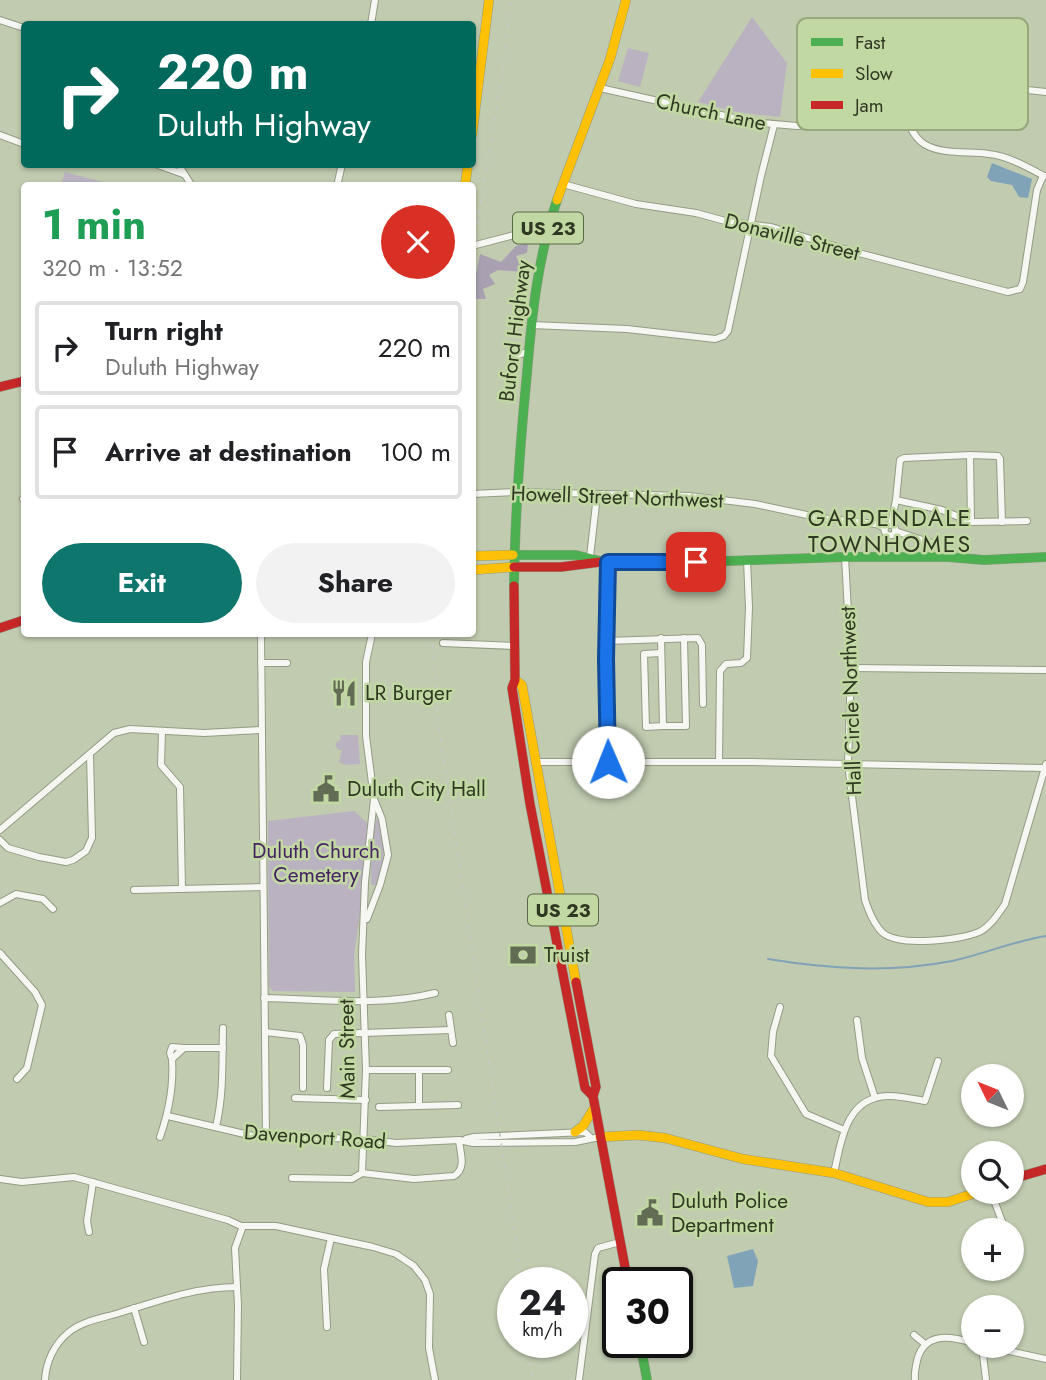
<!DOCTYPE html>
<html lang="en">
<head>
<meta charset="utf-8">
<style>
	body { margin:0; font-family:Jost,sans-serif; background:#f2f2f2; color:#202124; height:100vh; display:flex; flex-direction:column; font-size:26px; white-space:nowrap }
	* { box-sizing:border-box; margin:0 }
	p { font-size:23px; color:#757577 }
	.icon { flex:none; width:38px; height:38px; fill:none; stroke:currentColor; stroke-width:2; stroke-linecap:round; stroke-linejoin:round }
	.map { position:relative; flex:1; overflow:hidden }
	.details { position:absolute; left:21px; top:182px; width:455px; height:455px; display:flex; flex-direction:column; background:#fff; border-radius:7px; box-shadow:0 2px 5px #0004 }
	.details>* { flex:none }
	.banner { position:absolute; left:21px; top:21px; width:455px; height:147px; border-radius:7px; box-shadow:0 2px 5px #0004; background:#00695c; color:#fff; overflow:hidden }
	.needle { width:46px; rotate:313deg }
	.fabs { position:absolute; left:961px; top:1064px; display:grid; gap:14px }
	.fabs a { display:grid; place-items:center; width:63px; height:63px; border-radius:50%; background:#fff; box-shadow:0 2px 5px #0004; font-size:35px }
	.speed { position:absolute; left:497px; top:1267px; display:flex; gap:14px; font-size:35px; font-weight:700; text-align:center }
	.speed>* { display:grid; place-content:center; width:91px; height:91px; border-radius:50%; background:#fff; box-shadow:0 2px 5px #0004; line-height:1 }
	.speed small { font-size:18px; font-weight:400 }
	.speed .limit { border:4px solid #111; border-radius:10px; background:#fff; color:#111 }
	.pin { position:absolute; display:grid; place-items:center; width:60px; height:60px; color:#fff; margin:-30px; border-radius:14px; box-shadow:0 4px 10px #0006 }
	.me { position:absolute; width:77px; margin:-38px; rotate:359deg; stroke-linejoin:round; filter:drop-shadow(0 0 5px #0008) }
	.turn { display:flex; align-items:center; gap:24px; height:147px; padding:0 21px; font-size:32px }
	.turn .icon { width:91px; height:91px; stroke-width:2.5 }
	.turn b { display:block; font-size:49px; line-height:60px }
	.round { display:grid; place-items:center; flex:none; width:74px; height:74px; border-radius:37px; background:#f2f2f2 }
	.summary { display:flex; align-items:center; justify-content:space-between; height:119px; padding:0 21px }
	h1 { font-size:42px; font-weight:700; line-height:52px; color:#1e9e55 }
	.primary-button { display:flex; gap:14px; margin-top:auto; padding:14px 21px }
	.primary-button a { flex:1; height:80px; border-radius:42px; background:#0f766e; color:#fff; font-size:28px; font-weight:700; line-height:80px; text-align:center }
	.primary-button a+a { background:#f2f2f2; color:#202124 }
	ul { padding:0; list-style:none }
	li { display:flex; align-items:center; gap:21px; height:94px; margin:0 14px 10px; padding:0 7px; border:4px solid #e0e0e0; border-radius:7px }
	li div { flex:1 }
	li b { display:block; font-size:26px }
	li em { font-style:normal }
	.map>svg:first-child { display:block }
	.green { fill:#bab2c1 }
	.forest { fill:#a9a1b1 }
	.water { fill:#80a3b8 }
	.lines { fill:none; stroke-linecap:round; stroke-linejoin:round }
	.stream { stroke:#80a3b8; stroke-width:2 }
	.street-casing { stroke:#939c85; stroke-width:8 }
	.fast-casing { stroke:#939c85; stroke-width:10 }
	.slow-casing { stroke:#939c85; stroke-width:10 }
	.jam-casing { stroke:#939c85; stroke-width:10 }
	.street { stroke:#f6f7f3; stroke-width:6 }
	.fast { stroke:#4caf50; stroke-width:9 }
	.slow { stroke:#ffc107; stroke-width:9 }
	.jam { stroke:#c62828; stroke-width:9 }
	.rail { stroke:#c7cac2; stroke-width:2; stroke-dasharray:3.5 7; stroke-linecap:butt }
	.route-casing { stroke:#114b97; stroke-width:18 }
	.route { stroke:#1a73e8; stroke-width:12 }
	.labels { text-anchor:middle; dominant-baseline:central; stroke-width:5; stroke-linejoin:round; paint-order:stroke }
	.shield { fill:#c2d8a2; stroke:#5b6848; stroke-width:2 }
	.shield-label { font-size:19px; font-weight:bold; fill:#2f3822 }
	.street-label { font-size:21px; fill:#2f3822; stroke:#c2d8a2 }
	.poi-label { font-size:21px; fill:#2f3822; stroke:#c2d8a2; text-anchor:start }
	.park-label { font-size:21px; fill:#452262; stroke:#c2d8a2 }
	.neighbourhood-label { font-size:23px; letter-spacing:2px; fill:#2f3822; stroke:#c2d8a2 }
	.key { fill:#c2d8a2; stroke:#96a87c; stroke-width:2 }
	.key-label { font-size:19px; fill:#2f3822 }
</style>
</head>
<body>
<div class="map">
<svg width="1046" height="1380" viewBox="0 0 1046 1380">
	<rect width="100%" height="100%" fill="#c0cbaf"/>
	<!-- green -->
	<g class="green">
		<path d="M752,17L787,63L780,117L736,112L698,102Z"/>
		<path d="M628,48L649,53L640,87L618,81Z"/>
		<path d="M65,172L114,185H61Z"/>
		<path d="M340,735H358L360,764L345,765L339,762L342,750H338L335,744L341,739Z"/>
		<path d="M354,811L367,823L362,900L354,955L355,992L273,991L269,987L268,821Z"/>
		<path d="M378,819C384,846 387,859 377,885H371V846L376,820Z"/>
	</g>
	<!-- forest -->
	<path class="forest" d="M528,243L527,253L516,256L523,272L498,270L489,275L495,284L483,289L486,299H476L473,289L480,254L501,262L516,246Z"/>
	<!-- water -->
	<g class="water">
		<path d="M992,163L1032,179L1028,198L1019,197L1012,185L991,181L987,177Z"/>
		<path d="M753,1249L758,1261L753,1286L734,1288L727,1256Z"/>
	</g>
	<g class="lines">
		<!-- stream -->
		<path class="stream" d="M768,959C830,969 890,973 952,961C984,954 1014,941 1046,936"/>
		<!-- street casing -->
		<g class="street-casing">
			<g id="street">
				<path d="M0,20L24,28"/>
				<path d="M371,24L375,0"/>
				<path d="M600,88L752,122L797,126L836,123L912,91L939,85H983L1046,92"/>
				<path d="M899,96C905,112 909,134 924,144C942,155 969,151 989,154C1008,156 1027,167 1044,176"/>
				<path d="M0,135L24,144"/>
				<path d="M155,164L183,174"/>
				<path d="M178,164L192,186"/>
				<path d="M563,184L636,204L696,213L729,222L771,227L851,251L1008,292L1020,289L1023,282L1037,190L1043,176"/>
				<path d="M337,186L342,164"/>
				<path d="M472,246L533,230L547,231"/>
				<path d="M531,325L627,329L715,339L724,336L728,331L761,176L774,125"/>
				<path d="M511,358L529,351"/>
				<path d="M970,455L971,522"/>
				<path d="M472,494L515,492L689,496L755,504L821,518L876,524L885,528"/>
				<path d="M23,499L24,500"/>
				<path d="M896,500L942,510L971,522L1027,521"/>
				<path d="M891,524L896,500L900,460L904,458L970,455L998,456L1000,459L1002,522"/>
				<circle cx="890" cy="530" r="5.5"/>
				<path d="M895,531L938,545L948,557"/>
				<path d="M590,557L597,495"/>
				<path d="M845,557L851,668L848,764L865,900C869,912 874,925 883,933C900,947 959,940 979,932C990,927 998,914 1005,904L1046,764"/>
				<path d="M608,562L606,659L608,762"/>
				<path d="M261,634L266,1137"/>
				<path d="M606,641L698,638L702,645L703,704"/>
				<path d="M443,643L513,646"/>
				<path d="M661,653L644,654L646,727L663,726L661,638"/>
				<path d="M261,663H287"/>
				<path d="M851,668L1046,670"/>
				<path d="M663,726H686L684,638"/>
				<path d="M162,732L161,765L180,787L182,889"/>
				<path d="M535,762H752L1045,768"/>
				<path d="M719,762L720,671L726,664L741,663L747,658L749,607L747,560"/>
				<path d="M0,830L114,733L130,729L204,733L261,730"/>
				<path d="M0,840L8,848L39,857L66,862L73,860L86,851L92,838L90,754"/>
				<path d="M134,890L263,887"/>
				<path d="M0,903L16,894L43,899L53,909"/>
				<path d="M367,919L380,885L388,855L382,819L374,799L366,736V662L372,634"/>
				<path d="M0,953L35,992L42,1005L27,1068L17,1079"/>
				<path d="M264,998C320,999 380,1007 435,993"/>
				<path d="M780,1007L773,1032L771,1056L806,1114L844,1130"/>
				<path d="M449,1015L453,1043"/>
				<path d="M857,1020L862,1058L875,1098"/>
				<path d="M265,1032L300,1036L303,1045V1088"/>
				<path d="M172,1059L170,1053L172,1047L184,1048"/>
				<path d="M366,1070H448"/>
				<path d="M419,1071V1106"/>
				<path d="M327,1088L329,1040L334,1034L451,1030"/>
				<path d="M295,1098L366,1100"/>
				<path d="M379,1107L458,1105"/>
				<path d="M168,1116L253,1136L364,1139L396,1143L459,1140L473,1143L575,1142L600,1137"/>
				<path d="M216,1127C224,1092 222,1063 223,1028"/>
				<path d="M160,1137C169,1111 174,1087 172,1059L184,1048H223"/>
				<path d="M466,1139L474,1137L585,1132L590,1137"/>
				<path d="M362,1173L366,1070L362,955L365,882L374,799"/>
				<path d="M362,1173L414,1179L454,1176C467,1168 460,1153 459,1140"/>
				<path d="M834,1173C840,1147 844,1107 875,1098C890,1093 911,1099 925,1101L938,1061"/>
				<path d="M292,1178L352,1179L362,1173"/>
				<path d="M0,1179L22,1182L74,1177L228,1220L241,1226H276L373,1247L396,1254L414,1266L425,1280L430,1294L429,1348L435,1380"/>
				<path d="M991,1192L1003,1224L1002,1230"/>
				<path d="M89,1232L87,1221L93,1182"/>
				<path d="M997,1273V1269"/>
				<path d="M134,1308L144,1342"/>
				<path d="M327,1327L324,1269L331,1238"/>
				<path d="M914,1335L925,1344"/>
				<path d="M982,1346L986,1380"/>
				<path d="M986,1346L1046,1359"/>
				<path d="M45,1380C46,1362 54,1344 69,1332C82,1321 103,1318 119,1313C158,1301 196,1287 237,1287"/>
				<path d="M237,1380L238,1305L235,1248L243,1226"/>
				<path d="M579,1380L595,1254L598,1248L620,1242"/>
				<path d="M915,1380C914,1372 916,1365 918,1357C927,1331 953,1337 973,1343"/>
			</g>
		</g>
		<!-- fast casing -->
		<g class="fast-casing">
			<g id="fast">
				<path d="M513,555H576L604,562L665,563L845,557H948L984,560L1046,557"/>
				<path d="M514,586C515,515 520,444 527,373C532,313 538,257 557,200"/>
				<path d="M640,1342L647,1380"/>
			</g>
		</g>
		<!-- slow casing -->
		<g class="slow-casing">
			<g id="slow">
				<path d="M472,135L489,0"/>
				<path d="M465,186L468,164"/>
				<path d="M557,200L610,59L626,0"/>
				<path d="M472,556L513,555"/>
				<path d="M472,570L514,567"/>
				<path d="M515,680L522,685L576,982"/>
				<path d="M575,1132L583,1126L594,1108"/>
				<path d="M600,1137L638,1135L665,1138L743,1159L834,1173L928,1202H948L978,1192"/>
			</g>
		</g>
		<!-- jam casing -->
		<g class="jam-casing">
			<g id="jam">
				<path d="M0,387L24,381"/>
				<path d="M514,567H561L600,562"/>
				<path d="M514,586L515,680L512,688L530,804L585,1088L593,1096"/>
				<path d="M0,628L24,620"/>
				<path d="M576,982L596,1087L593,1096L628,1283"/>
				<path d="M1012,1179L1046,1169"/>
			</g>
		</g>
		<!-- street -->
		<use href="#street" class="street"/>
		<!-- fast -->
		<use href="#fast" class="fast"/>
		<!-- slow -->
		<use href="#slow" class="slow"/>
		<!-- jam -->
		<use href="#jam" class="jam"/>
		<!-- rail -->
		<g class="rail">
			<path d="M472,255L501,82L511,0"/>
			<path d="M432,634L438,721L522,1283"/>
			<path d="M527,1342L533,1380"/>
		</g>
	</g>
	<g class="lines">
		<!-- route casing -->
		<g class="route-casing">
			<path id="route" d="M608,762L606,659L608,562H696"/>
		</g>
		<!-- route -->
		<use href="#route" class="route"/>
	</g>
	<!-- icons -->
	<defs>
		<g id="restaurant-bare" transform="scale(2.1)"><path d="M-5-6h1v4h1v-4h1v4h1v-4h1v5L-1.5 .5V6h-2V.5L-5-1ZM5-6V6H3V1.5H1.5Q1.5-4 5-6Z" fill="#626b53" stroke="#c2d8a2" stroke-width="2.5" paint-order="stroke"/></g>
		<g id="civic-bare" transform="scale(2.1)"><path d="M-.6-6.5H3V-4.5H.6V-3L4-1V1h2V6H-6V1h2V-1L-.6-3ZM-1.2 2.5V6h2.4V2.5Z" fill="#626b53" stroke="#c2d8a2" stroke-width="2.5" paint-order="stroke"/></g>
		<g id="bank-bare" transform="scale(2.1)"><path d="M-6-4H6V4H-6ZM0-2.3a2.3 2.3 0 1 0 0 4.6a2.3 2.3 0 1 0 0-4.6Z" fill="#626b53" stroke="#c2d8a2" stroke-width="2.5" paint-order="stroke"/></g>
	</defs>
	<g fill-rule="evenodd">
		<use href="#restaurant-bare" x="344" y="693"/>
		<use href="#civic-bare" x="326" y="789"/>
		<use href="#bank-bare" x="523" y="955"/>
		<use href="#civic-bare" x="650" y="1213"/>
	</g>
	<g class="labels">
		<!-- shield labels -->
		<g class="shield">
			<rect x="513" y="212.5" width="70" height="31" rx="5"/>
			<rect x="528" y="894.5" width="70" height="31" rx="5"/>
		</g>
		<g class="shield-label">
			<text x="548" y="228">US 23</text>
			<text x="563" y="910">US 23</text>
		</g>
		<!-- street labels -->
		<g class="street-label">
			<text transform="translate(711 112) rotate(12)">Church Lane</text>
			<text transform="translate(792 237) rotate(14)">Donaville Street</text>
			<text transform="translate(515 331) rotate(-83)">Buford Highway</text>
			<text transform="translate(617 497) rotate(2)">Howell Street Northwest</text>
			<text transform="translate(851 701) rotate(-92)">Hall Circle Northwest</text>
			<text transform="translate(347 1049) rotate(-91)">Main Street</text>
			<text transform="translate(315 1137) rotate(4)">Davenport Road</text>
		</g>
		<!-- poi labels -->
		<g class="poi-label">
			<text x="365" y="693">LR Burger</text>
			<text x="347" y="789">Duluth City Hall</text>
			<text x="544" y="955">Truist</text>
			<text x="671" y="1201">Duluth Police<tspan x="671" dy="24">Department</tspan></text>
		</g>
		<!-- park labels -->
		<g class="park-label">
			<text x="316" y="851">Duluth Church<tspan x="316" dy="24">Cemetery</tspan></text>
		</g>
		<!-- neighbourhood labels -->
		<g class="neighbourhood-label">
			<text x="890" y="518">GARDENDALE<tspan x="890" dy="26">TOWNHOMES</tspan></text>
		</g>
	</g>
	<!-- legend -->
	<rect x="797" y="18" width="231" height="112" rx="10" class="key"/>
	<rect x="811" y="38" width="32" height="8" fill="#4caf50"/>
	<rect x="811" y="69" width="32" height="9" fill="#ffc107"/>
	<rect x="811" y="101" width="32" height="8" fill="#c62828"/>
	<g class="key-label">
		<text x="855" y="49">Fast</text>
		<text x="855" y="80">Slow</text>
		<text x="855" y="112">Jam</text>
	</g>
</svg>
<div class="fabs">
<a><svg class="needle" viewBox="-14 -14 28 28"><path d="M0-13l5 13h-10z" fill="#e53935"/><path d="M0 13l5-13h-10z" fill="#757577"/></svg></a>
<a><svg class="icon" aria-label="search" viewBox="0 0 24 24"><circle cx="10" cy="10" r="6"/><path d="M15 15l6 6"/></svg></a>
<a>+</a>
<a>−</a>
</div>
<div class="speed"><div>24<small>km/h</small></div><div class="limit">30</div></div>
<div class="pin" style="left:696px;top:562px;background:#d93025"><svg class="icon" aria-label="arrive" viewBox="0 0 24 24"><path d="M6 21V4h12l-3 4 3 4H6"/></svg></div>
<svg class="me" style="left:608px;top:762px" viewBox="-20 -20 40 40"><circle r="19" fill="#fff"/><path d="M0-13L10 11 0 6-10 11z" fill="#1a73e8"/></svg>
<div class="banner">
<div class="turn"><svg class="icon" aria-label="right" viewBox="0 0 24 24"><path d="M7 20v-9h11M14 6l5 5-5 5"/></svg><div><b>220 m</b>Duluth Highway</div></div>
</div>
<section class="details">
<div class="summary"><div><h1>1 min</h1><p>320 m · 13:52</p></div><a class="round" style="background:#d93025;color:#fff"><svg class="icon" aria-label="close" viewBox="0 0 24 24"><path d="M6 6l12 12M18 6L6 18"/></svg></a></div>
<ul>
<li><svg class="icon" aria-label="right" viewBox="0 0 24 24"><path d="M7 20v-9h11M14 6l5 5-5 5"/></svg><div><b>Turn right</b><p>Duluth Highway</p></div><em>220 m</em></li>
<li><svg class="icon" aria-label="arrive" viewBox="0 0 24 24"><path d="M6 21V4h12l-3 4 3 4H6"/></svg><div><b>Arrive at destination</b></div><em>100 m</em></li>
</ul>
<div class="primary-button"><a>Exit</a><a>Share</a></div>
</section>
</div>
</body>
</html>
